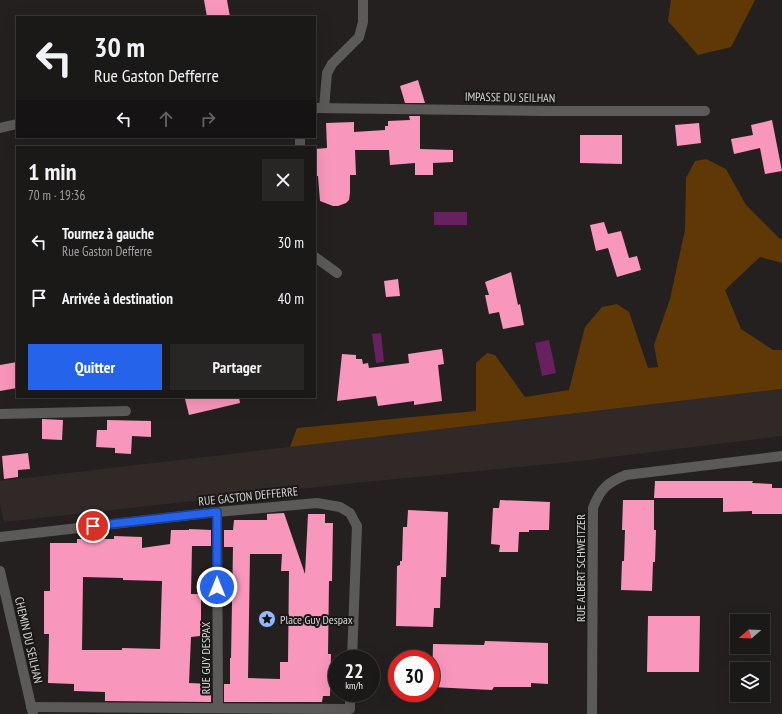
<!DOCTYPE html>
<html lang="fr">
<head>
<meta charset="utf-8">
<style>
	body { margin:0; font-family:"PT Sans Narrow",sans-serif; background:#282525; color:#f1f3f6; height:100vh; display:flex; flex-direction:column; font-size:15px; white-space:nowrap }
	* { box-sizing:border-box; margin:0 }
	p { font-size:13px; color:#a0a0a2 }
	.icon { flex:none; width:22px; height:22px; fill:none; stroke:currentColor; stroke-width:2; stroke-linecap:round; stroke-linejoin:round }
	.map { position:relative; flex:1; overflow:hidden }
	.sheet { position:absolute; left:16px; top:146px; width:300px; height:252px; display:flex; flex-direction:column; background:#1b1818; border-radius:0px; box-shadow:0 4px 16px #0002,0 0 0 1px #393737 }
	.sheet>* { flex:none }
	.banner { position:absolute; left:16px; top:16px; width:300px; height:122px; border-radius:0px; box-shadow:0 4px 16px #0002,0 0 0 1px #393737; background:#1b1818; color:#f1f3f6; overflow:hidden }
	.needle { width:26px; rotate:251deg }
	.fabs { position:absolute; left:730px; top:614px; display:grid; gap:8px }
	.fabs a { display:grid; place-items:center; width:40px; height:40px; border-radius:0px; background:#1b1818; box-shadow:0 4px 16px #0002,0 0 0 1px #393737; font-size:20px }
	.speed { position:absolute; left:328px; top:650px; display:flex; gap:8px; font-size:20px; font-weight:700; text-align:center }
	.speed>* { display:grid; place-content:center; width:52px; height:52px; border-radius:50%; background:#1b1818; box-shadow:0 4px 16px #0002,0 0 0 1px #393737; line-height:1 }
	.speed small { font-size:10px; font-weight:400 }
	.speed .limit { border:6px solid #d22; background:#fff; color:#111 }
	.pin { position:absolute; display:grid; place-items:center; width:34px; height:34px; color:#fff; margin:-17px; border:2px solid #fff; border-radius:50%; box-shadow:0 1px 4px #0007 }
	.me { position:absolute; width:44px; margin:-22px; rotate:0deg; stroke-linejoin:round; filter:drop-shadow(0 0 3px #0008) }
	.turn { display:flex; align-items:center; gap:14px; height:84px; padding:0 12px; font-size:18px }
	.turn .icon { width:52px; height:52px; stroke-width:2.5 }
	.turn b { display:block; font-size:28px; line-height:34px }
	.lanes { display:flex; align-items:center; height:38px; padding:0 12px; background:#0003; justify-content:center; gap:20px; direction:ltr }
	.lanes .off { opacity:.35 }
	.round { display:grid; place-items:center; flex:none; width:42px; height:42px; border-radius:0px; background:#282525 }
	.overview { display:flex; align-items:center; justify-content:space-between; height:68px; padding:0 12px }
	h1 { font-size:24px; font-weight:700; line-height:30px }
	.button { display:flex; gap:8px; margin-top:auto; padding:8px 12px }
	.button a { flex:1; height:46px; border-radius:0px; background:#2563eb; color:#fff; font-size:16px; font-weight:700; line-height:46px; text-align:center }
	.button a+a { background:#282525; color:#f1f3f6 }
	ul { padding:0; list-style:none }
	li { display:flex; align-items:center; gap:12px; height:56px; padding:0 12px }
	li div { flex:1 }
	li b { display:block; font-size:15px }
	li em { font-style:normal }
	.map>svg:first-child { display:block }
	.built { fill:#312828 }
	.green { fill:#5f3805 }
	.water { fill:#67215e }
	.building { fill:#f996bc; fill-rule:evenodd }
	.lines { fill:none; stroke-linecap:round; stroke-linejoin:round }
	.minor { stroke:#5c5a59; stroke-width:10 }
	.route-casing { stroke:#184099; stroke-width:10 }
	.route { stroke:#2563eb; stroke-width:7 }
	.labels { text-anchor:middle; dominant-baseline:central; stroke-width:4; stroke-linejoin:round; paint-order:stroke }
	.street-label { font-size:12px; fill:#d6d4d3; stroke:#1a1717 }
	.poi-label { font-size:12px; fill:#d6d4d3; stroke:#1a1717; text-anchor:start }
</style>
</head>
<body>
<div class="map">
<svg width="782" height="714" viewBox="0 0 782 714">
	<rect width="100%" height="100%" fill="#242020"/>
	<!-- built -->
	<path class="built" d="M782,389V436L571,462L354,483L4,522L0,505V481Z"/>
	<!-- green -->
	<g class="green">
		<path d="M671,0H755L731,47L698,55L668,21Z"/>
		<path d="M706,159L726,169L746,205L780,239H782V263L760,257L725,290L741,329L773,350H782V389L290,447L297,428L476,411V363L487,353L495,355L525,397L569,390L585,327L602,307L617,304L629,312L648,368L658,367L654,345L670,299L685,230L686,178L695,161Z"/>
	</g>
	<!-- water -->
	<g class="water">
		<rect x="434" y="212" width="33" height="13"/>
		<path d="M381,333L384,362L376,363L372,334Z"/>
		<path d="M549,340L556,373L542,376L535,343Z"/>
	</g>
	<!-- building -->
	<g class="building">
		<path d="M204,0H227L230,17H207Z"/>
		<path d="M418,80L425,103H405L400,86Z"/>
		<path d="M409,116H420V149L453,150V162L433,163V175H415V163L390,165L389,150H355L356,175H350V193L349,200L346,203L338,206H333L320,201L318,176H315V149L327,148L326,123L354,122V132L385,130V126H388V121L410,120Z"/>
		<path d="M772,120L782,171L765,174L760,148L734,154L731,139L753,135L751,125Z"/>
		<path d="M699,123L701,143L677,146L675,125Z"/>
		<path d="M580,135H622V164L580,163Z"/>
		<path d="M604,222L608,234L621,231L629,258L637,256L641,270L617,277L608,248L596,251L590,225Z"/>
		<path d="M511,272L518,305L520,304L524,325L503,329L499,312L489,314L485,295H489L485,282Z"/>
		<path d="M398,279L400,296L386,297L384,281Z"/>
		<path d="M442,349L444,364L438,365L442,401L414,405V401L378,406L376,396L337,401L342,354L356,355V359H362L363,364L368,363L369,368L409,363L408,354Z"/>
		<path d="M17,362V388L0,391V365Z"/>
		<path d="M196,397H239L240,403L189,415L185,399Z"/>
		<path d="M42,419L63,420L62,440L42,439Z"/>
		<path d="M107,420L151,421V437L132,436L131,454L115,453V448L96,447L97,430H107Z"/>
		<path d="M28,453L30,469L18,470V477L4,479L2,456Z"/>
		<path d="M655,481H753L752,483L772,484V488H782V514H752V511L723,512V498H654Z"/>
		<path d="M500,500L550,502L549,530H529V532H519L518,552H499L500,545L491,544L493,508H499Z"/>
		<path d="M623,500H654V530H656L655,562H653L652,591L621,590L622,561H624L625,530H622Z"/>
		<path d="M408,510L448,512L446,577H441L440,608H434L433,627L396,626L397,566L400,565V561H402L403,527H407Z"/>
		<path d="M284,513L305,574L308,514H325V523H333L332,581H329L328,654H331L330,696H323L322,702H224V684H230V658H231L233,547H224V530H233L234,520H267V514ZM250,554H282L281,571H289L288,662H280V679L248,678Z"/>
		<path d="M189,529L211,530V546H192L191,594H201V627L200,636L191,637L189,683L211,684V702L105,701V692L74,691V684L48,683L49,634H44V591H50V543H77V539H114V536L142,537V548L170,544L171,530H189ZM83,577L123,578V580L162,581L160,649L122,648V650H82Z"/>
		<path d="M648,616H700L699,672H647Z"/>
		<path d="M485,641L548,643V684L531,683V687H494L492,690L432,687L433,644L484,645Z"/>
	</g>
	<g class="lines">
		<!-- minor -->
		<g class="minor">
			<path d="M315,108L545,111H705"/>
			<path d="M324,108L327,73L332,64L359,37L363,22V0"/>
			<path d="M0,128L17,124"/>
			<path d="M300,137V147"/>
			<path d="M315,257L337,273"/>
			<path d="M0,414L126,411"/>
			<path d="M217,512L218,708"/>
			<path d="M0,537L217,512L317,503L340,507L350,513L357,526L352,659"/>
			<path d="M0,571L33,714"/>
			<path d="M31,707L350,709V693"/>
			<path d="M592,714L593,508C600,489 608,482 626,475L782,456"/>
		</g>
	</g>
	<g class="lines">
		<!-- route casing -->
		<g class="route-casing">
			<path id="route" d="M93,526L217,512V587"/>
		</g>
		<!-- route -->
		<use href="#route" class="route"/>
	</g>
	<!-- icons -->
	<defs>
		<g id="sight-disc" transform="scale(0.9)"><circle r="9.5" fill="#94b7fd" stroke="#1a1717"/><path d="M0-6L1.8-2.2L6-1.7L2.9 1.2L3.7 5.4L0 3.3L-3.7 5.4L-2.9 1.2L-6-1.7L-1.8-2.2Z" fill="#111"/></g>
	</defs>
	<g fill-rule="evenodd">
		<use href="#sight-disc" x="267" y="619"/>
	</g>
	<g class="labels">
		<!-- street labels -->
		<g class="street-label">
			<text transform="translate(510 97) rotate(1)">IMPASSE DU SEILHAN</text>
			<text transform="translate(248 496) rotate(-6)">RUE GASTON DEFFERRE</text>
			<text transform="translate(580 568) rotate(-90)">RUE ALBERT SCHWEITZER</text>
			<text transform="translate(29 640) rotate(77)">CHEMIN DU SEILHAN</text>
			<text transform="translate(205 658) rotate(-90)">RUE GUY DESPAX</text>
		</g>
		<!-- poi labels -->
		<g class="poi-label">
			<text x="280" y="619">Place Guy Despax</text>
		</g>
	</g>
</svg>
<div class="fabs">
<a><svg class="needle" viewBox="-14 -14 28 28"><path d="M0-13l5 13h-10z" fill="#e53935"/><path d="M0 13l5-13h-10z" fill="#a0a0a2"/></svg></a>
<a><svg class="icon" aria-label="layers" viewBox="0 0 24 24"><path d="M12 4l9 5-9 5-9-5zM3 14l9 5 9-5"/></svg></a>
</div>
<div class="speed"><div>22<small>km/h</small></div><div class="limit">30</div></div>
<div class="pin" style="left:93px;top:526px;background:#d93025"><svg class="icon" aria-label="arrive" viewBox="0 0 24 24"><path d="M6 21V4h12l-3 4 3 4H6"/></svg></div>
<svg class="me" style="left:217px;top:587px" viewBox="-20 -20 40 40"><circle r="17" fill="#2563eb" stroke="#fff" stroke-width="3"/><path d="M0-11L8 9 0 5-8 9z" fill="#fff"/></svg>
<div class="banner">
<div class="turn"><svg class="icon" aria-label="left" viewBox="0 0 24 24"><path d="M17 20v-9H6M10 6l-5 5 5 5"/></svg><div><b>30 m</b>Rue Gaston Defferre</div></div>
<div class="lanes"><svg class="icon" aria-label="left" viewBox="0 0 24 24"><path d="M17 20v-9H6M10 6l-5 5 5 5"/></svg><svg class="icon off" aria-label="ahead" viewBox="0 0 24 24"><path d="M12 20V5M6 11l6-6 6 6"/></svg><svg class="icon off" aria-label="right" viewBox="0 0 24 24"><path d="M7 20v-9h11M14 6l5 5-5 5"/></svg></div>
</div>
<section class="sheet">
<div class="overview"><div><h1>1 min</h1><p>70 m · 19:36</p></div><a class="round"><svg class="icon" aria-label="close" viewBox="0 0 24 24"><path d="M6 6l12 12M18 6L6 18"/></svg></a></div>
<ul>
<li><svg class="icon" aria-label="left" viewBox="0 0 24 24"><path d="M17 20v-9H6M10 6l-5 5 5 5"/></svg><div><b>Tournez à gauche</b><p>Rue Gaston Defferre</p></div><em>30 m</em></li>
<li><svg class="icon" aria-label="arrive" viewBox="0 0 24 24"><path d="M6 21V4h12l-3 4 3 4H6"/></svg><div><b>Arrivée à destination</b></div><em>40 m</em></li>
</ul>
<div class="button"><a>Quitter</a><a>Partager</a></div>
</section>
</div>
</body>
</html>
